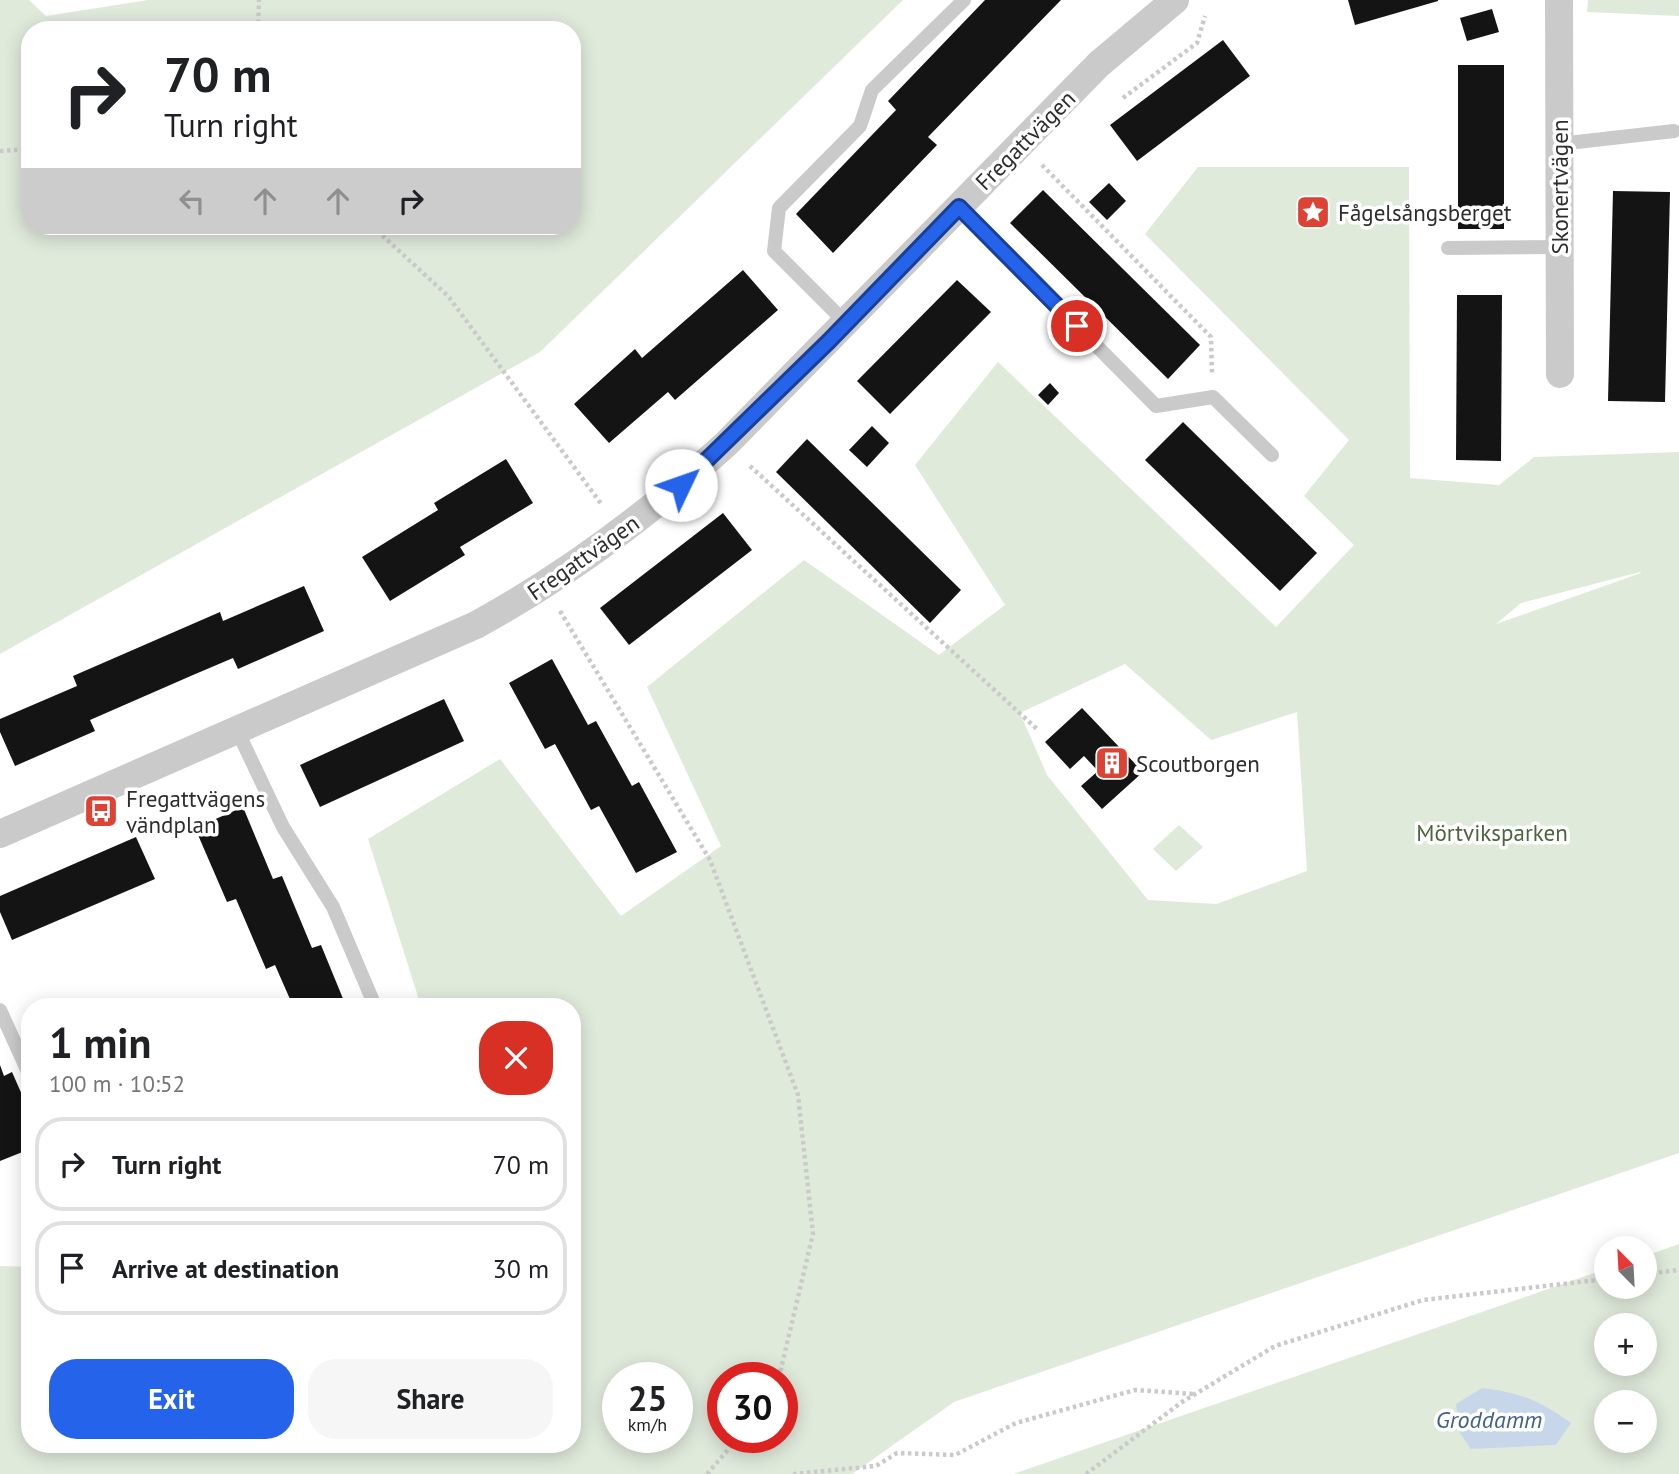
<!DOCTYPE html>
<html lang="en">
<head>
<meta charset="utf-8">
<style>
	body { margin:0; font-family:"PT Sans",sans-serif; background:#f6f6f6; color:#202124; height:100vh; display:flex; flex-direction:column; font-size:26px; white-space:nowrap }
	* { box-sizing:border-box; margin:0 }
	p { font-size:23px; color:#757577 }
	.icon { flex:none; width:38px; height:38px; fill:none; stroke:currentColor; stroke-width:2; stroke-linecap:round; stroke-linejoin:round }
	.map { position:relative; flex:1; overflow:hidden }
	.panel { position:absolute; left:21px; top:998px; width:560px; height:455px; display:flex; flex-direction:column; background:#fff; border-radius:28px; box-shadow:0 4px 18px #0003 }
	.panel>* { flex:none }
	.top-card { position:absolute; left:21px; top:21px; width:560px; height:214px; border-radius:28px; box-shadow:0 4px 18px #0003; background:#fff; color:#202124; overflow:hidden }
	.needle { width:46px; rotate:336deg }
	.tools { position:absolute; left:1594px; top:1236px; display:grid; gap:14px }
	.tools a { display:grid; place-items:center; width:63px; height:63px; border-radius:50%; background:#fff; box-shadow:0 4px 18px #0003; font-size:35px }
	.speed { position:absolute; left:602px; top:1362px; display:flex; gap:14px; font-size:35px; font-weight:700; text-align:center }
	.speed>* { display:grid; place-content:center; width:91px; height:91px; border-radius:50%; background:#fff; box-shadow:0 4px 18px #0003; line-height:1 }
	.speed small { font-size:18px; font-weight:400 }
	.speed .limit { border:10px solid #d22; background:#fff; color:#111 }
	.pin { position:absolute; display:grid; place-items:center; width:60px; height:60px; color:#fff; margin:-30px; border:4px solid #fff; border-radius:50%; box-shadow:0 2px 7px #0007 }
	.me { position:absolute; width:77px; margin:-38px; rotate:48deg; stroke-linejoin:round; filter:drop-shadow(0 0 5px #0008) }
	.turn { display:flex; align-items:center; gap:24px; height:147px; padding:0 28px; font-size:32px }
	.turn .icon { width:91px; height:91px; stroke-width:2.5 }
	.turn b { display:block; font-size:49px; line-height:60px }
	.lanes { display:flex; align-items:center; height:66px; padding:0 28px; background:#0003; justify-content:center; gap:35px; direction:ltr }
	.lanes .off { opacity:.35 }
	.round { display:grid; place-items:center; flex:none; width:74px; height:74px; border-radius:28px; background:#f6f6f6 }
	.headline { display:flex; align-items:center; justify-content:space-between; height:119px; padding:0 28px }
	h1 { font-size:42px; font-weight:600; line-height:52px }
	.cta { display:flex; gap:14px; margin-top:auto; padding:14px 28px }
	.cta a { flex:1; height:80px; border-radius:28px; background:#2563eb; color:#fff; font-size:28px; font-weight:600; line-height:80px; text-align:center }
	.cta a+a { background:#f6f6f6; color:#202124 }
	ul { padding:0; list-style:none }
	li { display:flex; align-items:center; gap:21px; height:94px; margin:0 14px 10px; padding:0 14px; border:4px solid #e0e0e0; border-radius:28px }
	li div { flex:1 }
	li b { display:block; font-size:26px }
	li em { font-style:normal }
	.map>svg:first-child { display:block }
	.green { fill:#e0eadb; fill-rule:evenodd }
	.water { fill:#c7d7e9 }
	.building { fill:#141414 }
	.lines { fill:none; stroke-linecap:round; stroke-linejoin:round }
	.path { stroke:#cacaca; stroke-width:4.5; stroke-dasharray:3.5 3.5; stroke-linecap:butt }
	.service { stroke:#cacaca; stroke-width:14 }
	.minor { stroke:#cacaca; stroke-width:28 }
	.route-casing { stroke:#184099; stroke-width:18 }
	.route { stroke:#2563eb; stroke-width:12 }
	.labels { text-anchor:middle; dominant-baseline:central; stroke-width:7; stroke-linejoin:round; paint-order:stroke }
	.street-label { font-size:23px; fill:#2d2d2d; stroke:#fff }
	.poi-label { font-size:23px; fill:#2d2d2d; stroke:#fff; text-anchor:start }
	.park-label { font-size:23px; fill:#49663c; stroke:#fff }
	.water-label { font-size:24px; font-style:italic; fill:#3f618b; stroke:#fff }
</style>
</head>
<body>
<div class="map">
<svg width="1679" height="1474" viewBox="0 0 1679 1474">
	<rect width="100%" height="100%" fill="#fff"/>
	<!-- green -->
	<g class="green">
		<path d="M0,0H29L46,16L148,0H903L540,352L0,654ZM30,30H572V226H30Z"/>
		<path d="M1588,0H1679V16L1587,12Z"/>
		<path d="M1198,167H1409L1410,478L1499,485L1534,457L1679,452V1153L954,1402L852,1474H0V1266L30,1267V1444H572V1006H421L368,839L500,759L621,916L721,846L647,687L804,560L939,655L1005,605L915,465L998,362L1276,627L1354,545L1304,496L1349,440L1145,234ZM1640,572L1641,573L1496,624L1521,603ZM1125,664L1211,740L1297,712L1307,871L1216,904L1148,900L1047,775L1020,713ZM677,1377V1437H618V1377ZM782,1377V1437H723V1377Z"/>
		<path d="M1179,825L1203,847L1176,871L1153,849Z"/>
		<path d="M1679,1244V1474H1013L1606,1269V1286H1645V1256ZM1606,1325H1645V1363H1606ZM1606,1402H1645V1440H1606Z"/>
	</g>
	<!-- water -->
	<path class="water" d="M1482,1388C1522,1393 1538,1400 1571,1423L1556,1445L1471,1449L1460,1433L1456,1404Z"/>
	<!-- building -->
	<g class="building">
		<path d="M985,0H1061L928,137L937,145L833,253L796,214L896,110L888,101Z"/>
		<path d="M1348,0H1438V1L1355,25Z"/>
		<path d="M1492,9L1499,32L1467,41L1460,18Z"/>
		<path d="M1223,40L1250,76L1137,161L1110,125Z"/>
		<rect x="1458" y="65" width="46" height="164"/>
		<path d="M1109,183L1126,201L1107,220L1089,202Z"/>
		<path d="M1043,190L1200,345L1168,379L1010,223Z"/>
		<path d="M1613,191L1670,192L1665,402L1608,401Z"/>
		<path d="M743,270L778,310L675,400L668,392L609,443L574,404L635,349L642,358Z"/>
		<path d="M957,280L991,312L890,414L857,381Z"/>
		<path d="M1457,295H1502L1501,461L1456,460Z"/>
		<path d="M1050,383L1059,393L1048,405L1038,395Z"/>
		<path d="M1183,422L1317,553L1280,591L1145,460Z"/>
		<path d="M872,426L889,443L867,467L849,450Z"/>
		<path d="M807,439L961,590L930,623L776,472Z"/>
		<path d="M506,459L533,503L460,547L465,555L390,601L362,557L438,510L434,503Z"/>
		<path d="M723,513L752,550L629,645L600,608Z"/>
		<path d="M304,586L324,631L238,669L233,658L193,675L90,720L95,731L15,766L0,732V719L77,686L73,676L220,612L223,621Z"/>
		<path d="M552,659L588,725L596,721L632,786L639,782L677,852L636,873L599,806L591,810L555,744L545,749L509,683Z"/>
		<path d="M444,699L464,741L320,807L300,765Z"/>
		<path d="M1082,708L1143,772L1102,809L1081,786L1098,771L1084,756L1070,769L1045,742Z"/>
		<path d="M243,807L273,879L282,876L312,948L321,945L346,1006H293L275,965L266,969L236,899L227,902L195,828Z"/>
		<path d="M136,837L155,879L12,940L0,912V896Z"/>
		<path d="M0,1065L4,1076L12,1072L30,1113V1149L0,1161Z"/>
	</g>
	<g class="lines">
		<!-- path -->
		<g class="path">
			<path d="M258,30L259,0"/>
			<path d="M1123,98L1197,43L1205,16"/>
			<path d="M0,151L30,149"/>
			<path d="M1042,165L1211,337L1212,374"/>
			<path d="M372,226L448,296L602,505"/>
			<path d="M750,466L1037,729"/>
			<path d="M560,611L710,860L798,1095L813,1234L779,1377"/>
			<path d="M1645,1274L1679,1270"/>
			<path d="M707,1474L739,1437"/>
			<path d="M793,1474L876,1466L897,1453L955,1455L1016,1423L1135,1390L1194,1394"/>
			<path d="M1086,1474L1182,1402L1275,1346L1423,1300L1606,1279"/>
		</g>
		<!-- service -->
		<g class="service">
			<path d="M1559,144L1674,131"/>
			<path d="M959,207L1156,406L1213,397L1272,455"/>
			<path d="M1448,248L1560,247"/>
			<path d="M847,324L774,251L779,208L860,126L872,90L964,0"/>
			<path d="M237,730L283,827L333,907L375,1006"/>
			<path d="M0,1010L30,1076"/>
		</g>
		<!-- minor -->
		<g class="minor">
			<path d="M1559,0L1560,374"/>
			<path d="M0,834L476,625C567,575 649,514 726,444L1099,64L1175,0"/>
		</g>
	</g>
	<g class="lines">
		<!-- route casing -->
		<g class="route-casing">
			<path id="route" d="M681,485L829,341L959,207L1077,326"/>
		</g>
		<!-- route -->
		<use href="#route" class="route"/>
	</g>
	<!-- icons -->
	<defs>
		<g id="sight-square" transform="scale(1.75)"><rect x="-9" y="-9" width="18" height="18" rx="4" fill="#dd4335" stroke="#fff"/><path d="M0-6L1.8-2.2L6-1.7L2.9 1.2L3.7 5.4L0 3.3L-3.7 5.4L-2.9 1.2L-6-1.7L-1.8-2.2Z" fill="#fff"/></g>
		<g id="building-square" transform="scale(1.75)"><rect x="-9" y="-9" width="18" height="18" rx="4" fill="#dd4335" stroke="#fff"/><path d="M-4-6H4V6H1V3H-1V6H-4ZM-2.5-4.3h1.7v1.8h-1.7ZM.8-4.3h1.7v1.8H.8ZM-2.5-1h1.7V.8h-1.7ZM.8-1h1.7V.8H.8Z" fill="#fff"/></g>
		<g id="bus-square" transform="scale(1.75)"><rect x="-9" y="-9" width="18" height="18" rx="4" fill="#dd4335" stroke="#fff"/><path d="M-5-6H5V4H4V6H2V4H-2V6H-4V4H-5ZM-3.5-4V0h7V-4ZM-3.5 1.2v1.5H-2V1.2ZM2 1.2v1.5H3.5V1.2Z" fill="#fff"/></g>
	</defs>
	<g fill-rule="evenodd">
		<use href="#sight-square" x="1313" y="212"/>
		<use href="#building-square" x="1112" y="763"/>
		<use href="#bus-square" x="101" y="811"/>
	</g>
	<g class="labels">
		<!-- street labels -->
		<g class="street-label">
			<text transform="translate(1025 140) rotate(-45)">Fregattvägen</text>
			<text transform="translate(1559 187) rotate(-90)">Skonertvägen</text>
			<text transform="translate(583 557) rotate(-35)">Fregattvägen</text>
		</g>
		<!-- poi labels -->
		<g class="poi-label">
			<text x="1338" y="212">Fågelsångsberget</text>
			<text x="1136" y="763">Scoutborgen</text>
			<text x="126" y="798">Fregattvägens<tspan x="126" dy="26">vändplan</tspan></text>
		</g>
		<!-- park labels -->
		<g class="park-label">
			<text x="1492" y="832">Mörtviksparken</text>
		</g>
		<!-- water labels -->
		<g class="water-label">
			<text x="1489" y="1419">Groddamm</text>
		</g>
	</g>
</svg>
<div class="tools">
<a><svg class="needle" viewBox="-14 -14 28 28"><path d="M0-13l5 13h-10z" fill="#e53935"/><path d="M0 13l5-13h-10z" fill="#757577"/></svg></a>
<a>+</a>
<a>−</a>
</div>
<div class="speed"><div>25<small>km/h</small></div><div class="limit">30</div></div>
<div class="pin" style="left:1077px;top:326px;background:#d93025"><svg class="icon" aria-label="arrive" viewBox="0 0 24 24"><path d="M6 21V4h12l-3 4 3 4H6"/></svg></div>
<svg class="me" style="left:681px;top:485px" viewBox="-20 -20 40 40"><circle r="19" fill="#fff"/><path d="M0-13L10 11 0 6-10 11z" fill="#2563eb"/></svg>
<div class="top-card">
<div class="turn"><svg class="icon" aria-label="right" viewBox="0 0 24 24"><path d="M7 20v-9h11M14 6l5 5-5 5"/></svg><div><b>70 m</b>Turn right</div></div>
<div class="lanes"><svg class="icon off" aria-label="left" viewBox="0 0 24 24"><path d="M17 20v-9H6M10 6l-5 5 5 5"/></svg><svg class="icon off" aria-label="ahead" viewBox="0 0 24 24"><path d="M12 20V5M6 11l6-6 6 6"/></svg><svg class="icon off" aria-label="ahead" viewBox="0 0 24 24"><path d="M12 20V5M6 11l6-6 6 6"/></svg><svg class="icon" aria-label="right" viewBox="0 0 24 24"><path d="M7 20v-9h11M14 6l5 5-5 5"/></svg></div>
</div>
<section class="panel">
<div class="headline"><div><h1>1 min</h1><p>100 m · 10:52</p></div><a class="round" style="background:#d93025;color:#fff"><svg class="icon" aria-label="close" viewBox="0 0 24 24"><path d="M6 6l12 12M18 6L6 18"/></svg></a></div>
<ul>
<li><svg class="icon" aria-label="right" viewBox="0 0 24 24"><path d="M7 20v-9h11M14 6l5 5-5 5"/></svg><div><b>Turn right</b></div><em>70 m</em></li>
<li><svg class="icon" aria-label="arrive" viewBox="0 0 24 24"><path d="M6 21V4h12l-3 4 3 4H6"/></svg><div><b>Arrive at destination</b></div><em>30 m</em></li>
</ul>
<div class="cta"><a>Exit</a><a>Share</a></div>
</section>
</div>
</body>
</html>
